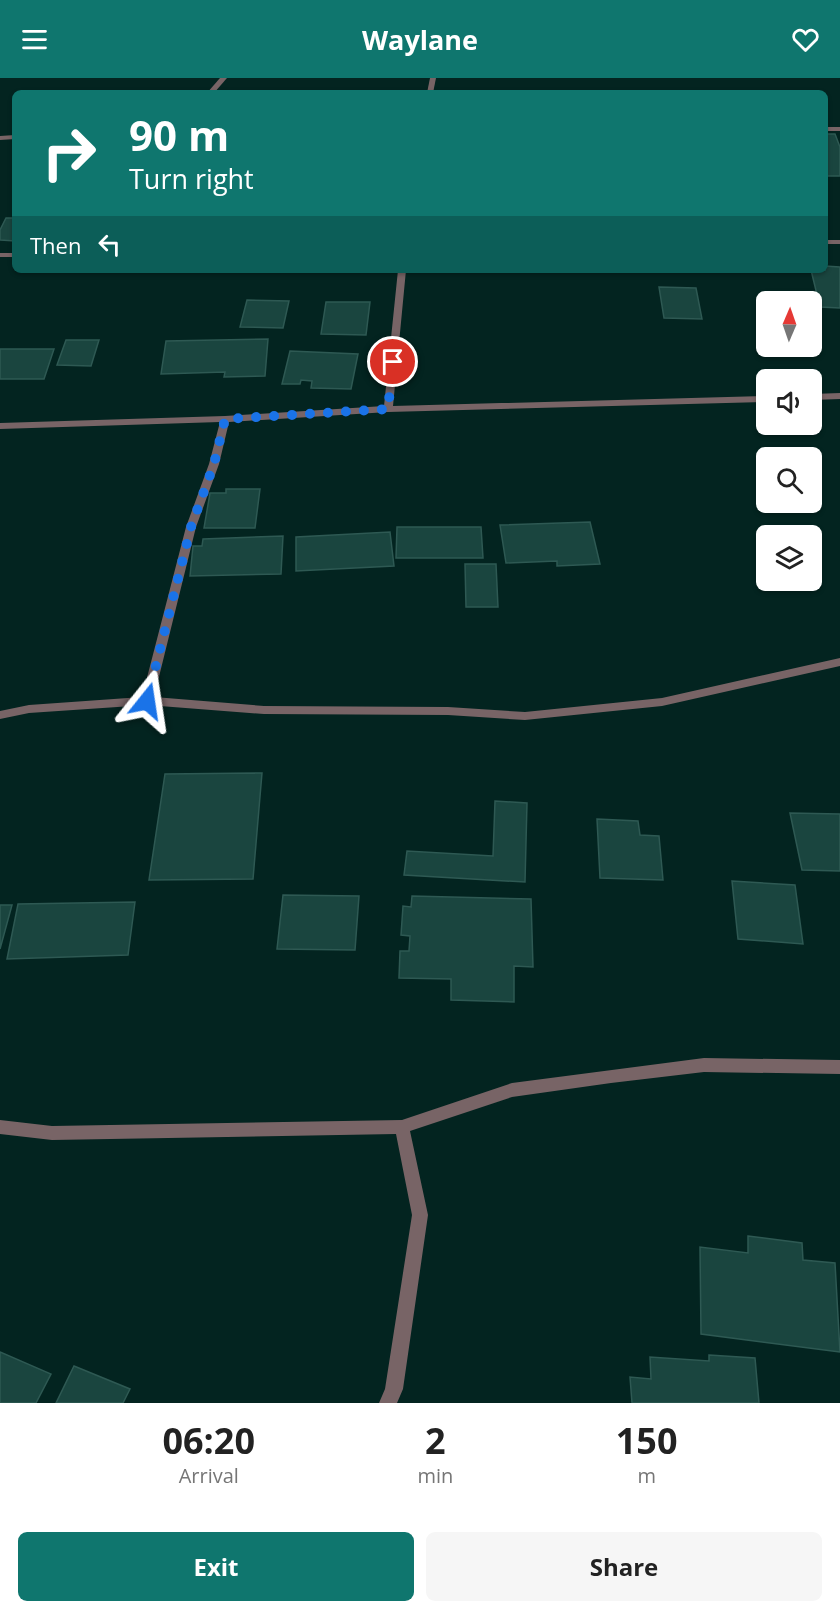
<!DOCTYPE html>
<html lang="en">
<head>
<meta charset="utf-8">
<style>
	body { margin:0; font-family:"Open Sans",sans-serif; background:#f6f6f6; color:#222; height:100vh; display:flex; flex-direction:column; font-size:22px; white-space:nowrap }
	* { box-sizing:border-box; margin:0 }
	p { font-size:20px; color:#767676 }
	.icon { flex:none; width:33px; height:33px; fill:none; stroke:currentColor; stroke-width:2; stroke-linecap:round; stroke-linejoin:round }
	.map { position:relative; height:1325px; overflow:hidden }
	.details { display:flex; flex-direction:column; background:#fff; flex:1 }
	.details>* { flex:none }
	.banner { position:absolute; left:12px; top:12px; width:816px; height:183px; border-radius:9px; box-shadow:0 2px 4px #0004; background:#0f766e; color:#fff; overflow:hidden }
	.needle { width:39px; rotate:2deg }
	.fabs { position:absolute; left:756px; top:213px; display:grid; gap:12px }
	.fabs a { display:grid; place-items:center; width:66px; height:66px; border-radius:9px; background:#fff; box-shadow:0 2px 4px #0004; font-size:30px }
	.pin { position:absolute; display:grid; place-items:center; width:51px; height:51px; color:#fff; margin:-26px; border:3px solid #fff; border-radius:50%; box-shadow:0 2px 6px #0007 }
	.me { position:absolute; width:66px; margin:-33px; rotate:15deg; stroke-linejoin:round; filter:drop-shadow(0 0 4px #0008) }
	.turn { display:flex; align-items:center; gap:21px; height:126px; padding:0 18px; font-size:27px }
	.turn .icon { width:78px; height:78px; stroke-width:2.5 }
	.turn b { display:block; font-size:42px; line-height:51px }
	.then { display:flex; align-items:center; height:57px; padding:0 18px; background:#0003; gap:12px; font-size:22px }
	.eta { display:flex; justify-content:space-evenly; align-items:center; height:102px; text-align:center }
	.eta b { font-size:36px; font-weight:700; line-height:42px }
	.primary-button { display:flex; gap:12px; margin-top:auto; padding:12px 18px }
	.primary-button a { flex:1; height:69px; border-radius:9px; background:#0f766e; color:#fff; font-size:24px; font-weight:700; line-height:69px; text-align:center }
	.primary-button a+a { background:#f6f6f6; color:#222 }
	header { display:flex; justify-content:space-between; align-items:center; height:78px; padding:0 18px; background:#0f766e; color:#fff; font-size:27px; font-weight:700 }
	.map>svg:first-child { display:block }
	.building { fill:#1a453f; stroke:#2e5953; stroke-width:1.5 }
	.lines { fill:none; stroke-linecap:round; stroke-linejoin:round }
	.street { fill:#786466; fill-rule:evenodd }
	.route { stroke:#1a73e8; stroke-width:10; stroke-dasharray:0 18 }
</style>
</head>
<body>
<header><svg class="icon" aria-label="menu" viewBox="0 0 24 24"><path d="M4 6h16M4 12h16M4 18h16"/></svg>Waylane<svg class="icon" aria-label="heart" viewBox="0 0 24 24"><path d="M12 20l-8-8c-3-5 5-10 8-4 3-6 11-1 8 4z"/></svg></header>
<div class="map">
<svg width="840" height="1325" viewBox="0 0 840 1325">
	<rect width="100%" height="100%" fill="#032420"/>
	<!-- building -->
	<g class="building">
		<path d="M825,56H835L840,69V98H825Z"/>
		<path d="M6,140H15V163L0,162V152Z"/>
		<path d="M825,188L840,189V230L820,229L811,192H825Z"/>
		<path d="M659,209L696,210L702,241L664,240Z"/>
		<path d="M247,222L289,223L283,250L240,249Z"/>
		<path d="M326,224H370L366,257L321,256Z"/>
		<path d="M268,261L265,298L224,299L225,294L161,296L166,263Z"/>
		<path d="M66,262H99L91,288L57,287Z"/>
		<path d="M0,271H54L44,301H0Z"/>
		<path d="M290,273L358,276L351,311L311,310L312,303L301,302L300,306H282Z"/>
		<path d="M226,411H260L255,450H204L210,415H226Z"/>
		<path d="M590,444L600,486L557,488V483L506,485L500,447Z"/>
		<path d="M397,449H481L483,480H396Z"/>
		<path d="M390,454L394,488L296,493V459Z"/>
		<path d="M283,458L281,496L190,498L193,468H202L203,461Z"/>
		<path d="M465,486H496L498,529H466Z"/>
		<path d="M262,695L253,801L149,802L165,696Z"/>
		<path d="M495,723L527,725L525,804L404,797L407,773L493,778Z"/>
		<path d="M790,735L840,736V793L802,792Z"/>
		<path d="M597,741L638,743L640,757L659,758L663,802L600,800Z"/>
		<path d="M732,803L795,807L803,866L738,861Z"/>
		<path d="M283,817L359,818L355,872L277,871Z"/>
		<path d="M412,818L531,821L533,889L514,888V924L451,922V901L399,900L400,873H409L410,858L401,857L403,828L411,829Z"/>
		<path d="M135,824L128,877L7,881L18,826Z"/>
		<path d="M0,827H12L0,871Z"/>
		<path d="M748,1158L802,1165L803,1182L835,1185L840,1274L701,1256L700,1169L748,1175Z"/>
		<path d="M0,1274L51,1296L36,1325H0Z"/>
		<path d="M709,1277L755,1280L759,1325H632L630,1299L651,1301L650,1279L709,1283Z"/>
		<path d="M74,1288L130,1311L123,1325H56Z"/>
	</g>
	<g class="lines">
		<!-- street -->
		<g class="street">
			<path d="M220,0H227L214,15H207Z"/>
			<path d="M430,0H436L433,15H427Z"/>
			<rect x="825" y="49" width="15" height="4"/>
			<path d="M15,57V61L0,62V58Z"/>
			<rect x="825" y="162" width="15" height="4"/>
			<rect x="0" y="175" width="15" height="4"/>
			<path d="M398,192H406L393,328L766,318V324L388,334L229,344L219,386L196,449L154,619L264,628L448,629L525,634L662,620L840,580V588L662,628L525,642L448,637L264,636L147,627L29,635L0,641V633L29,627L142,619L186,449L209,386L220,344L0,351V345L225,338L384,328Z"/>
			<path d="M840,315V321L812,322V316Z"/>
			<path d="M704,980L840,982V996L704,994L611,1005L512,1019L410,1053L428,1137L403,1311L397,1325H379L385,1311L412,1137L396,1056L52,1062L0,1056V1042L52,1048L402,1042L512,1005Z"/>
		</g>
	</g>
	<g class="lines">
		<!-- route -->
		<path class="route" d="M147,623L191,449L214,386L225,341L388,331L393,284"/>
	</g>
</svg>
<div class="fabs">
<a><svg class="needle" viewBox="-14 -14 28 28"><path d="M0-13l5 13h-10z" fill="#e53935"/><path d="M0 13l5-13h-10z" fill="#767676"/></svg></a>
<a><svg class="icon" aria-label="sound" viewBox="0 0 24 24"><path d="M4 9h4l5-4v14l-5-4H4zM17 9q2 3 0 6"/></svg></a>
<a><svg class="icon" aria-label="search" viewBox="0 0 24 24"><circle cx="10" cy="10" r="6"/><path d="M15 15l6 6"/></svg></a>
<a><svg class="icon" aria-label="layers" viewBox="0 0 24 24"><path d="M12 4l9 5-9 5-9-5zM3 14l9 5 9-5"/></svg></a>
</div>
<div class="pin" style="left:393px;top:284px;background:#d93025"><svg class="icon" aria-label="arrive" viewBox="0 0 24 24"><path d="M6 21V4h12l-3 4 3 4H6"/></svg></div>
<svg class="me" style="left:147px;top:623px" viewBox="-20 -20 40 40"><path d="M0-17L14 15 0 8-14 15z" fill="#1a73e8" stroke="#fff" stroke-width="4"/></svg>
<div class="banner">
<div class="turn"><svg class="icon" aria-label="right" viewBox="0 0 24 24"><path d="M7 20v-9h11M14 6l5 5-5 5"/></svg><div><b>90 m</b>Turn right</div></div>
<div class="then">Then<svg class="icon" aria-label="left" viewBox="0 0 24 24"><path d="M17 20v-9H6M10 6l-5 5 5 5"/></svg></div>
</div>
</div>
<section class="details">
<div class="eta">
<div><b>06:20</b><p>Arrival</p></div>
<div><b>2</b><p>min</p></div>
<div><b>150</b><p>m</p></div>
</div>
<div class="primary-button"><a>Exit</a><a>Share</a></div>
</section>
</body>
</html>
